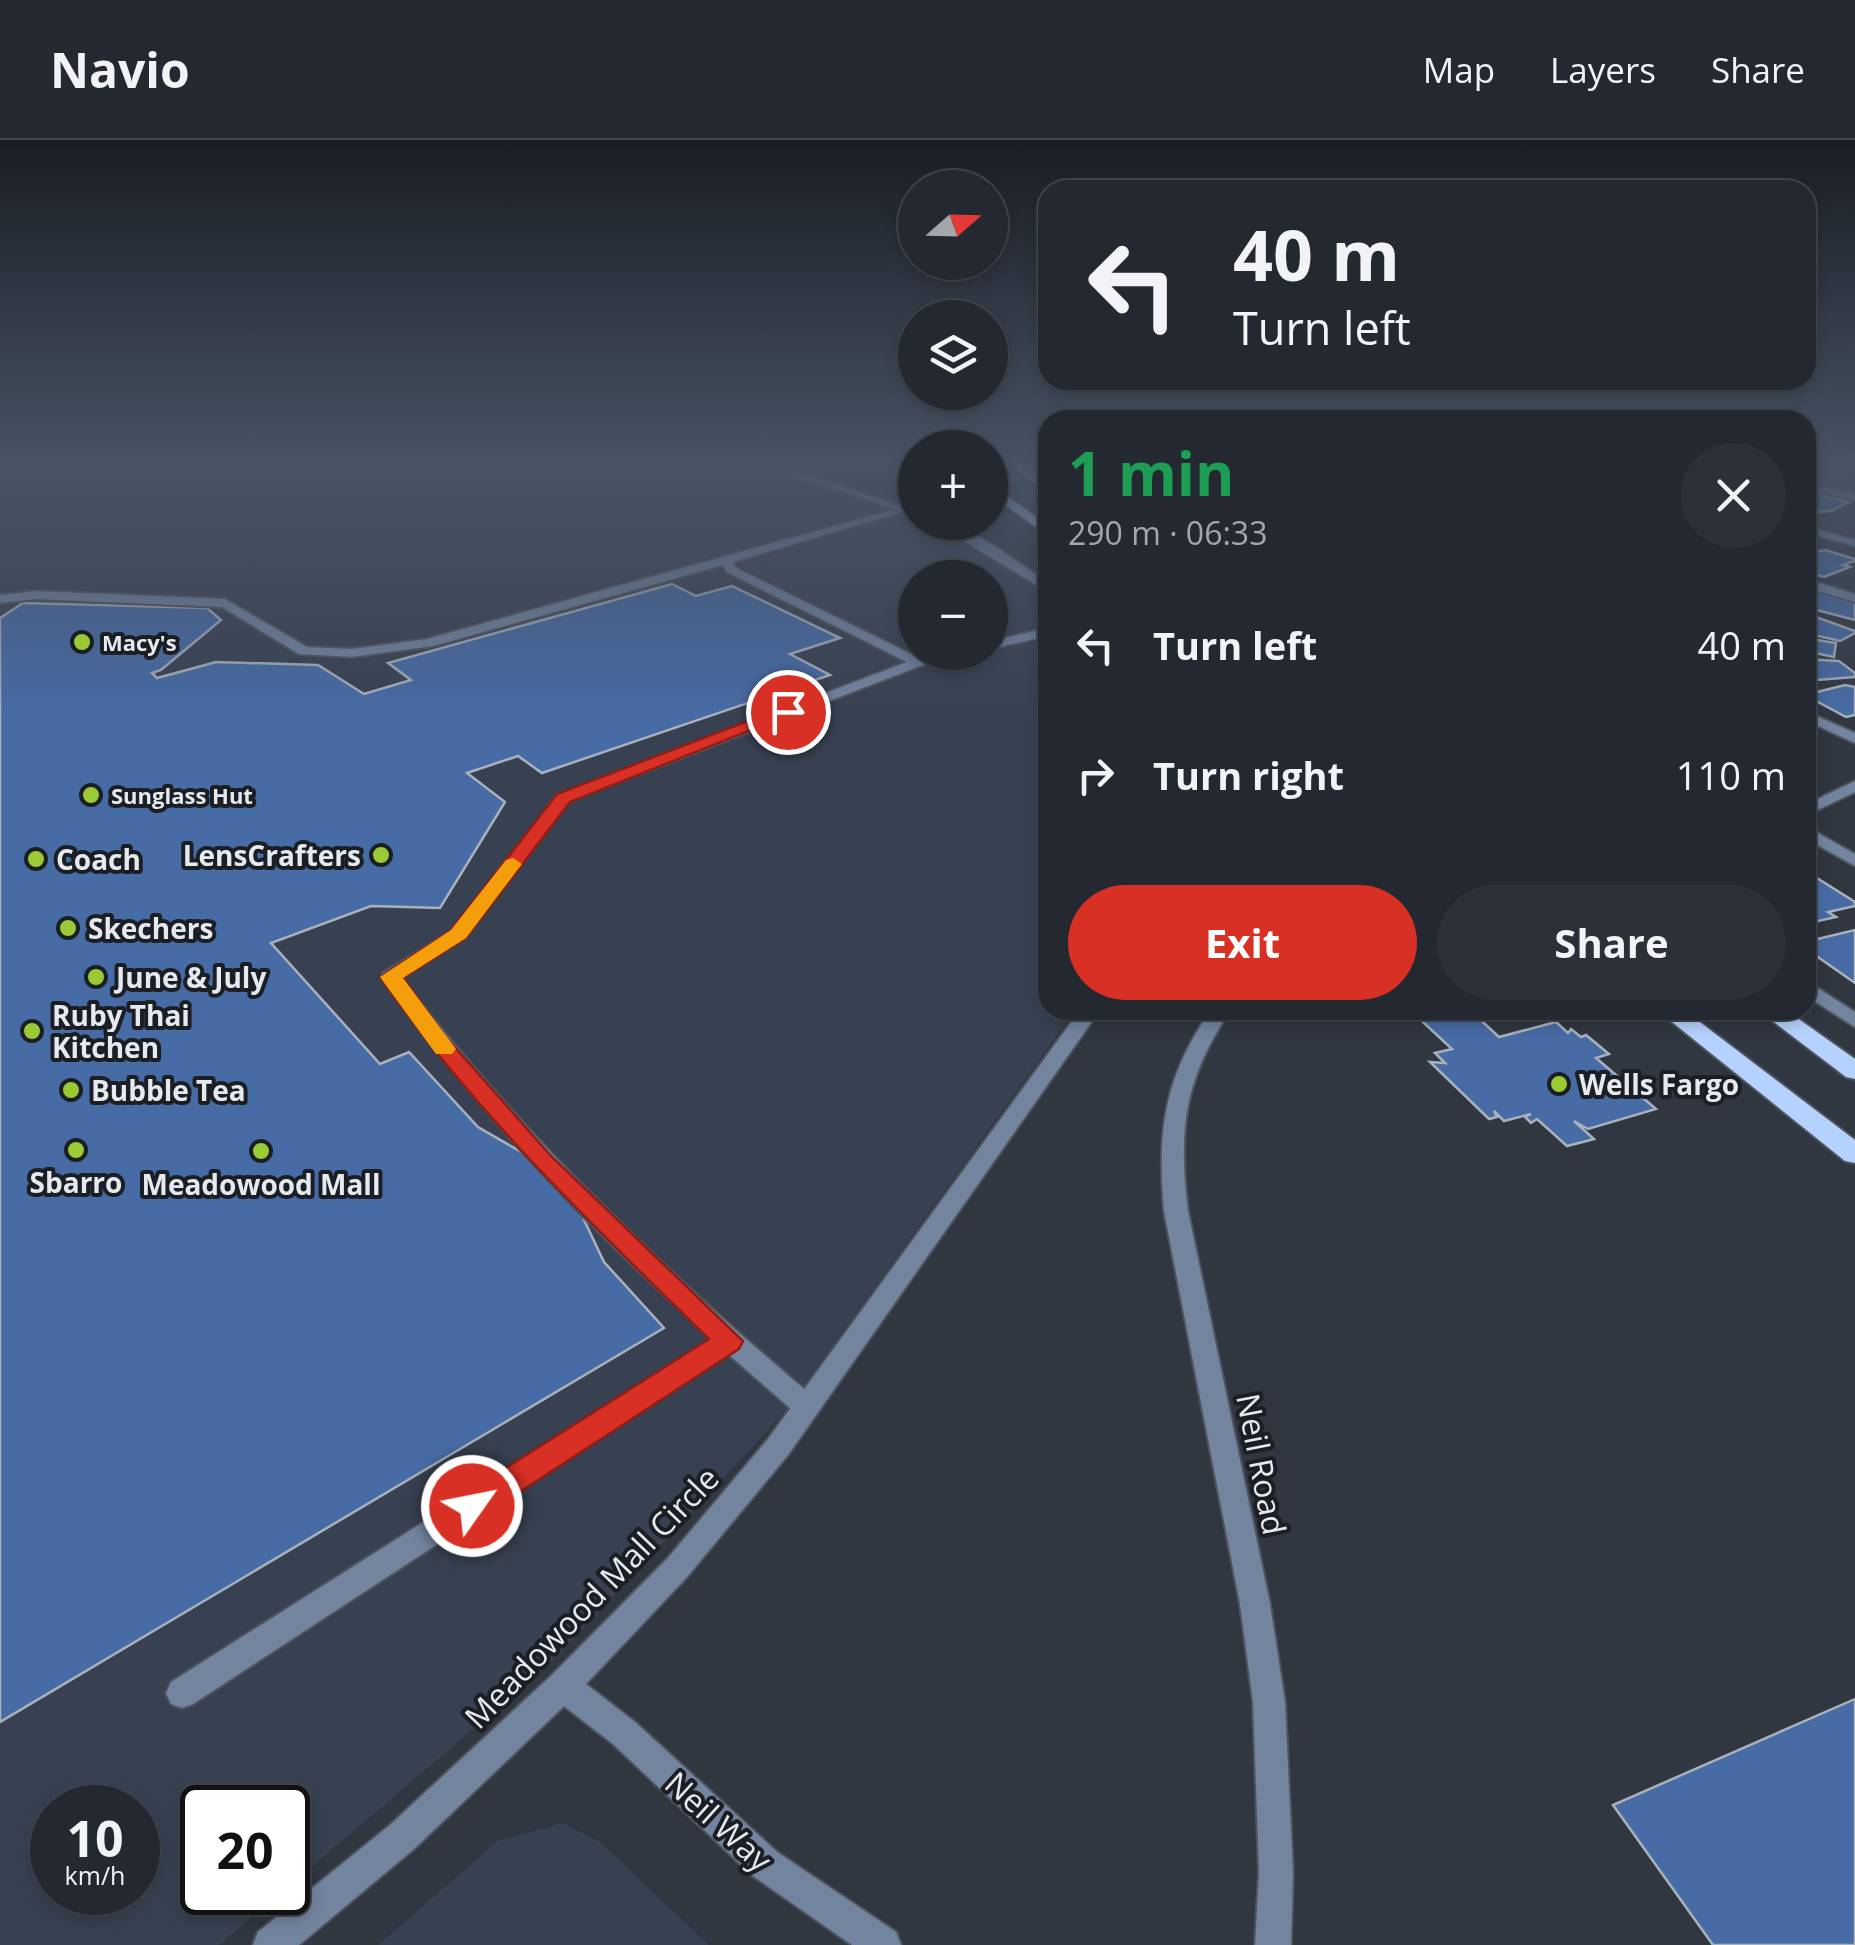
<!DOCTYPE html>
<html lang="en">
<head>
<meta charset="utf-8">
<style>
	body { margin:0; font-family:"Open Sans",sans-serif; background:#2c3139; color:#f1f3f6; height:100vh; display:flex; flex-direction:column; font-size:38px; white-space:nowrap }
	* { box-sizing:border-box; margin:0 }
	p { font-size:32px; color:#a3a6ab }
	.icon { flex:none; width:55px; height:55px; fill:none; stroke:currentColor; stroke-width:2; stroke-linecap:round; stroke-linejoin:round }
	.map { position:relative; flex:1; overflow:hidden }
	.details { position:absolute; left:1038px; top:270px; width:778px; height:610px; display:flex; flex-direction:column; background:#242931; border-radius:30px; box-shadow:0 5px 15px #0003,0 0 0 2px #41454d }
	.details>* { flex:none }
	.top-card { position:absolute; left:1038px; top:40px; width:778px; height:210px; border-radius:30px; box-shadow:0 5px 15px #0003,0 0 0 2px #41454d; background:#242931; color:#f1f3f6; overflow:hidden }
	.needle { width:65px; rotate:70deg }
	.fabs { position:absolute; left:898px; top:30px; display:grid; gap:20px }
	.fabs a { display:grid; place-items:center; width:110px; height:110px; border-radius:50%; background:#242931; box-shadow:0 5px 15px #0003,0 0 0 2px #41454d; font-size:50px }
	.speed { position:absolute; left:30px; top:1645px; display:flex; gap:20px; font-size:50px; font-weight:700; text-align:center }
	.speed>* { display:grid; place-content:center; width:130px; height:130px; border-radius:50%; background:#242931; box-shadow:0 5px 15px #0003,0 0 0 2px #41454d; line-height:1 }
	.speed small { font-size:25px; font-weight:400 }
	.speed .limit { border:5px solid #111; border-radius:15px; background:#fff; color:#111 }
	.pin { position:absolute; display:grid; place-items:center; width:85px; height:85px; color:#fff; margin:-42px; border:5px solid #fff; border-radius:50%; box-shadow:0 2px 10px #0007 }
	.me { position:absolute; width:110px; margin:-55px; rotate:57deg; stroke-linejoin:round; filter:drop-shadow(0 0 8px #0008) }
	.turn { display:flex; align-items:center; gap:35px; height:210px; padding:0 30px; font-size:45px }
	.turn .icon { width:130px; height:130px; stroke-width:2.5 }
	.turn b { display:block; font-size:70px; line-height:85px }
	.round { display:grid; place-items:center; flex:none; width:105px; height:105px; border-radius:52px; background:#2c3139 }
	.headline { display:flex; align-items:center; justify-content:space-between; height:170px; padding:0 30px }
	h1 { font-size:60px; font-weight:700; line-height:75px; color:#1e9e55 }
	.cta { display:flex; gap:20px; margin-top:auto; padding:20px 30px }
	.cta a { flex:1; height:115px; border-radius:60px; background:#d93025; color:#fff; font-size:40px; font-weight:700; line-height:115px; text-align:center }
	.cta a+a { background:#2c3139; color:#f1f3f6 }
	ul { padding:0; list-style:none }
	li { display:flex; align-items:center; gap:30px; height:130px; padding:0 30px }
	li div { flex:1 }
	li b { display:block; font-size:38px }
	li em { font-style:normal }
	header { display:flex; align-items:center; gap:60px; box-sizing:border-box; height:140px; padding:0 50px; background:#242931; border-bottom:2px solid #41454d }
	header strong { font-size:48px }
	nav { display:flex; gap:55px; margin-inline-start:auto; font-size:35px }
	.map>svg:first-child { display:block }
	.built { fill:#384151; fill-rule:evenodd }
	.building { fill:#476ba5; stroke:#a9b1bd; stroke-width:2.5 }
	.lines { fill:none; stroke-linecap:round; stroke-linejoin:round }
	.service-casing { stroke:#4d545d; stroke-width:4 }
	.minor-casing { stroke:#4d545d; stroke-width:4 }
	.tertiary-casing { stroke:#4d545d; stroke-width:4 }
	.primary-casing { stroke:#4d545d; stroke-width:4 }
	.service { fill:#73849f; fill-rule:evenodd }
	.minor { fill:#73849f; fill-rule:evenodd }
	.tertiary { fill:#73849f; fill-rule:evenodd }
	.primary { fill:#b5d1fd; fill-rule:evenodd }
	.route { fill:#d93025; stroke:#8d1f18; stroke-width:2.5 }
	.slow { fill:#f59e0b }
	.poi-dot { fill:#9acb34; stroke:#1b1e23; stroke-width:4 }
	.labels { text-anchor:middle; dominant-baseline:central; stroke-width:8; stroke-linejoin:round; paint-order:stroke }
	.far-poi-label { font-size:22px; font-weight:bold; fill:#e5eaf0; stroke:#1b1e23; text-anchor:start }
	.poi-label { font-size:28px; font-weight:bold; fill:#e5eaf0; stroke:#1b1e23; text-anchor:start }
	.near-street-label { font-size:32px; fill:#e5eaf0; stroke:#1b1e23 }
</style>
</head>
<body>
<header>
<strong>Navio</strong>
<nav><a>Map</a><a>Layers</a><a>Share</a></nav>
</header>
<div class="map">
<svg width="1855" height="1805" viewBox="0 0 1855 1805">
	<rect width="100%" height="100%" fill="#303741"/>
	<!-- built -->
	<g class="built">
		<path d="M0,327H761L844,348L915,376V382L928,383L1004,423L1047,454L1048,870H1075L786,1271L555,1519L288,1747V1668H202V1752L281,1753L219,1805H0ZM915,438H990V512H915ZM52,1668H138V1752H52Z"/>
		<path d="M1805,327H1855V353L1805,340Z"/>
		<path d="M563,1683L601,1703L709,1805H378L498,1701Z"/>
	</g>
	<!-- building -->
	<g class="building">
		<path d="M1807,352L1826,356L1849,362L1831,371L1805,373Z"/>
		<path d="M1825,410L1855,419V421L1843,425L1850,427L1824,437L1805,432V414Z"/>
		<path d="M672,444L696,456L732,446L840,498L790,514L830,535L542,633L518,616L467,633L505,662L440,768L371,766L271,803L380,924L409,912L478,987L535,1020L577,1065L604,1122L664,1188L0,1582V478L23,463L207,468L221,480L161,530L152,533L157,538L216,522L318,525L364,554L411,540L388,523Z"/>
		<path d="M1817,451L1855,463V480L1805,467V456Z"/>
		<path d="M1805,473L1855,491V493L1840,501L1805,493Z"/>
		<path d="M1805,498L1836,503L1834,517L1805,511Z"/>
		<path d="M1805,519L1839,521L1855,533V537L1805,541Z"/>
		<path d="M1845,545L1855,547V575L1846,577L1805,555Z"/>
		<path d="M1817,738L1855,762V766L1828,772L1836,777L1805,784V741Z"/>
		<path d="M1855,790V843L1805,808V802Z"/>
		<path d="M1410,870H1470L1499,897L1556,882L1568,893L1571,889L1581,897L1586,895L1609,914L1596,918L1656,969L1588,989L1574,981L1594,999L1567,1006L1537,979L1531,983L1525,977L1531,974L1504,981L1494,971L1497,977L1489,979L1430,922L1445,923L1435,913L1452,909Z"/>
		<path d="M1855,1559V1805H1713L1613,1665Z"/>
	</g>
	<g class="lines">
		<!-- service casing -->
		<g class="service-casing">
			<g id="service">
				<path d="M1805,343L1855,354V360L1805,349Z"/>
				<path d="M903,367L912,369L733,422L736,428L919,518L940,512H963L962,515L923,525L569,661L465,798L401,838C523,996 664,1131 816,1259L820,1267L816,1275L807,1278L798,1275L728,1214L193,1564L182,1568L171,1564L166,1553L171,1542L712,1199C590,1090 476,971 381,837L383,833L453,790L557,655L907,522L727,432L723,425L433,506L352,517L299,514L222,467L36,459L0,463V455L36,451L225,459L307,507L352,509L427,499Z"/>
				<path d="M1805,439L1855,454V462L1805,447Z"/>
				<path d="M1048,488V496L990,509V501Z"/>
				<path d="M1805,571L1855,593V603L1805,580Z"/>
				<path d="M1805,840L1855,872V887L1805,855Z"/>
			</g>
		</g>
		<!-- minor casing -->
		<g class="minor-casing">
			<g id="minor">
				<path d="M767,327H781L915,370V376Z"/>
				<path d="M933,382C969,382 1017,423 1048,443V452Z"/>
				<path d="M1805,386L1855,400V406L1805,392Z"/>
				<path d="M1805,686L1855,714V726L1805,698Z"/>
				<path d="M1080,870H1100L788,1315L687,1437L586,1544L635,1582L777,1712L896,1792L901,1805H852L753,1736L613,1604L564,1566L414,1709L299,1805H253L258,1792L390,1685L552,1535L667,1419L768,1299Z"/>
			</g>
		</g>
		<!-- tertiary casing -->
		<g class="tertiary-casing">
			<g id="tertiary">
				<path d="M1855,641V652L1805,676V665Z"/>
				<path d="M1211,870H1231C1184,938 1178,991 1188,1071L1270,1464L1285,1562L1293,1732L1291,1805H1255L1259,1732L1253,1562L1240,1464L1164,1071C1157,991 1164,937 1211,870Z"/>
			</g>
		</g>
		<!-- primary casing -->
		<g class="primary-casing">
			<g id="primary">
				<path d="M1012,327H1026L1048,342V352Z"/>
				<path d="M990,344L1048,385V396L990,354Z"/>
				<path d="M1657,870H1684L1855,1000V1023L1845,1021Z"/>
				<path d="M1758,870H1786L1855,919V939L1846,937Z"/>
			</g>
		</g>
		<!-- service -->
		<use href="#service" class="service"/>
		<!-- minor -->
		<use href="#minor" class="minor"/>
		<!-- tertiary -->
		<use href="#tertiary" class="tertiary"/>
		<!-- primary -->
		<use href="#primary" class="primary"/>
	</g>
	<!-- sky -->
	<linearGradient id="sky" x2="0" y2="1"><stop stop-color="#1a1e24"/><stop offset="0.56" stop-color="#485365"/><stop offset="1" stop-color="#485365" stop-opacity="0"/></linearGradient>
	<rect width="1855" height="579" fill="url(#sky)"/>
	<!-- route -->
	<path class="route" d="M782,568L796,572L570,662L466,798L403,838L445,896L551,1016L743,1201L739,1209L483,1376L472,1381L460,1376L456,1366L460,1357L709,1199C591,1084 474,972 380,837L451,790L557,654Z"/>
	<!-- slow -->
	<path class="slow" d="M513,718L522,724L466,798L403,838L456,909L452,914H436L380,837L451,790L506,720Z"/>
	<!-- markers -->
	<g class="poi-dot">
		<circle cx="82" cy="502" r="10"/>
		<circle cx="91" cy="655" r="10"/>
		<circle cx="381" cy="715" r="10"/>
		<circle cx="36" cy="719" r="10"/>
		<circle cx="68" cy="788" r="10"/>
		<circle cx="96" cy="837" r="10"/>
		<circle cx="32" cy="891" r="10"/>
		<circle cx="1559" cy="944" r="10"/>
		<circle cx="71" cy="950" r="10"/>
		<circle cx="76" cy="1010" r="10"/>
		<circle cx="261" cy="1011" r="10"/>
	</g>
	<g class="labels">
		<!-- far-poi labels -->
		<g class="far-poi-label">
			<text x="102" y="502">Macy's</text>
			<text x="111" y="655">Sunglass Hut</text>
		</g>
		<!-- poi labels -->
		<g class="poi-label">
			<text x="361" y="715" text-anchor="end">LensCrafters</text>
			<text x="56" y="719">Coach</text>
			<text x="88" y="788">Skechers</text>
			<text x="116" y="837">June &amp; July</text>
			<text x="52" y="875">Ruby Thai<tspan x="52" dy="32">Kitchen</tspan></text>
			<text x="1579" y="944">Wells Fargo</text>
			<text x="91" y="950">Bubble Tea</text>
			<text x="76" y="1042" text-anchor="middle">Sbarro</text>
			<text x="261" y="1044" text-anchor="middle">Meadowood Mall</text>
		</g>
		<!-- near-street labels -->
		<g class="near-street-label">
			<text transform="translate(1262 1324) rotate(79)">Neil Road</text>
			<text transform="translate(591 1457) rotate(-46)">Meadowood Mall Circle</text>
			<text transform="translate(719 1681) rotate(42)">Neil Way</text>
		</g>
	</g>
</svg>
<div class="fabs">
<a><svg class="needle" viewBox="-14 -14 28 28"><path d="M0-13l5 13h-10z" fill="#e53935"/><path d="M0 13l5-13h-10z" fill="#a3a6ab"/></svg></a>
<a><svg class="icon" aria-label="layers" viewBox="0 0 24 24"><path d="M12 4l9 5-9 5-9-5zM3 14l9 5 9-5"/></svg></a>
<a>+</a>
<a>−</a>
</div>
<div class="speed"><div>10<small>km/h</small></div><div class="limit">20</div></div>
<div class="pin" style="left:788px;top:572px;background:#d93025"><svg class="icon" aria-label="arrive" viewBox="0 0 24 24"><path d="M6 21V4h12l-3 4 3 4H6"/></svg></div>
<svg class="me" style="left:472px;top:1366px" viewBox="-20 -20 40 40"><circle r="17" fill="#d93025" stroke="#fff" stroke-width="3"/><path d="M0-11L8 9 0 5-8 9z" fill="#fff"/></svg>
<div class="top-card">
<div class="turn"><svg class="icon" aria-label="left" viewBox="0 0 24 24"><path d="M17 20v-9H6M10 6l-5 5 5 5"/></svg><div><b>40 m</b>Turn left</div></div>
</div>
<section class="details">
<div class="headline"><div><h1>1 min</h1><p>290 m · 06:33</p></div><a class="round"><svg class="icon" aria-label="close" viewBox="0 0 24 24"><path d="M6 6l12 12M18 6L6 18"/></svg></a></div>
<ul>
<li><svg class="icon" aria-label="left" viewBox="0 0 24 24"><path d="M17 20v-9H6M10 6l-5 5 5 5"/></svg><div><b>Turn left</b></div><em>40 m</em></li>
<li><svg class="icon" aria-label="right" viewBox="0 0 24 24"><path d="M7 20v-9h11M14 6l5 5-5 5"/></svg><div><b>Turn right</b></div><em>110 m</em></li>
</ul>
<div class="cta"><a>Exit</a><a>Share</a></div>
</section>
</div>
</body>
</html>
